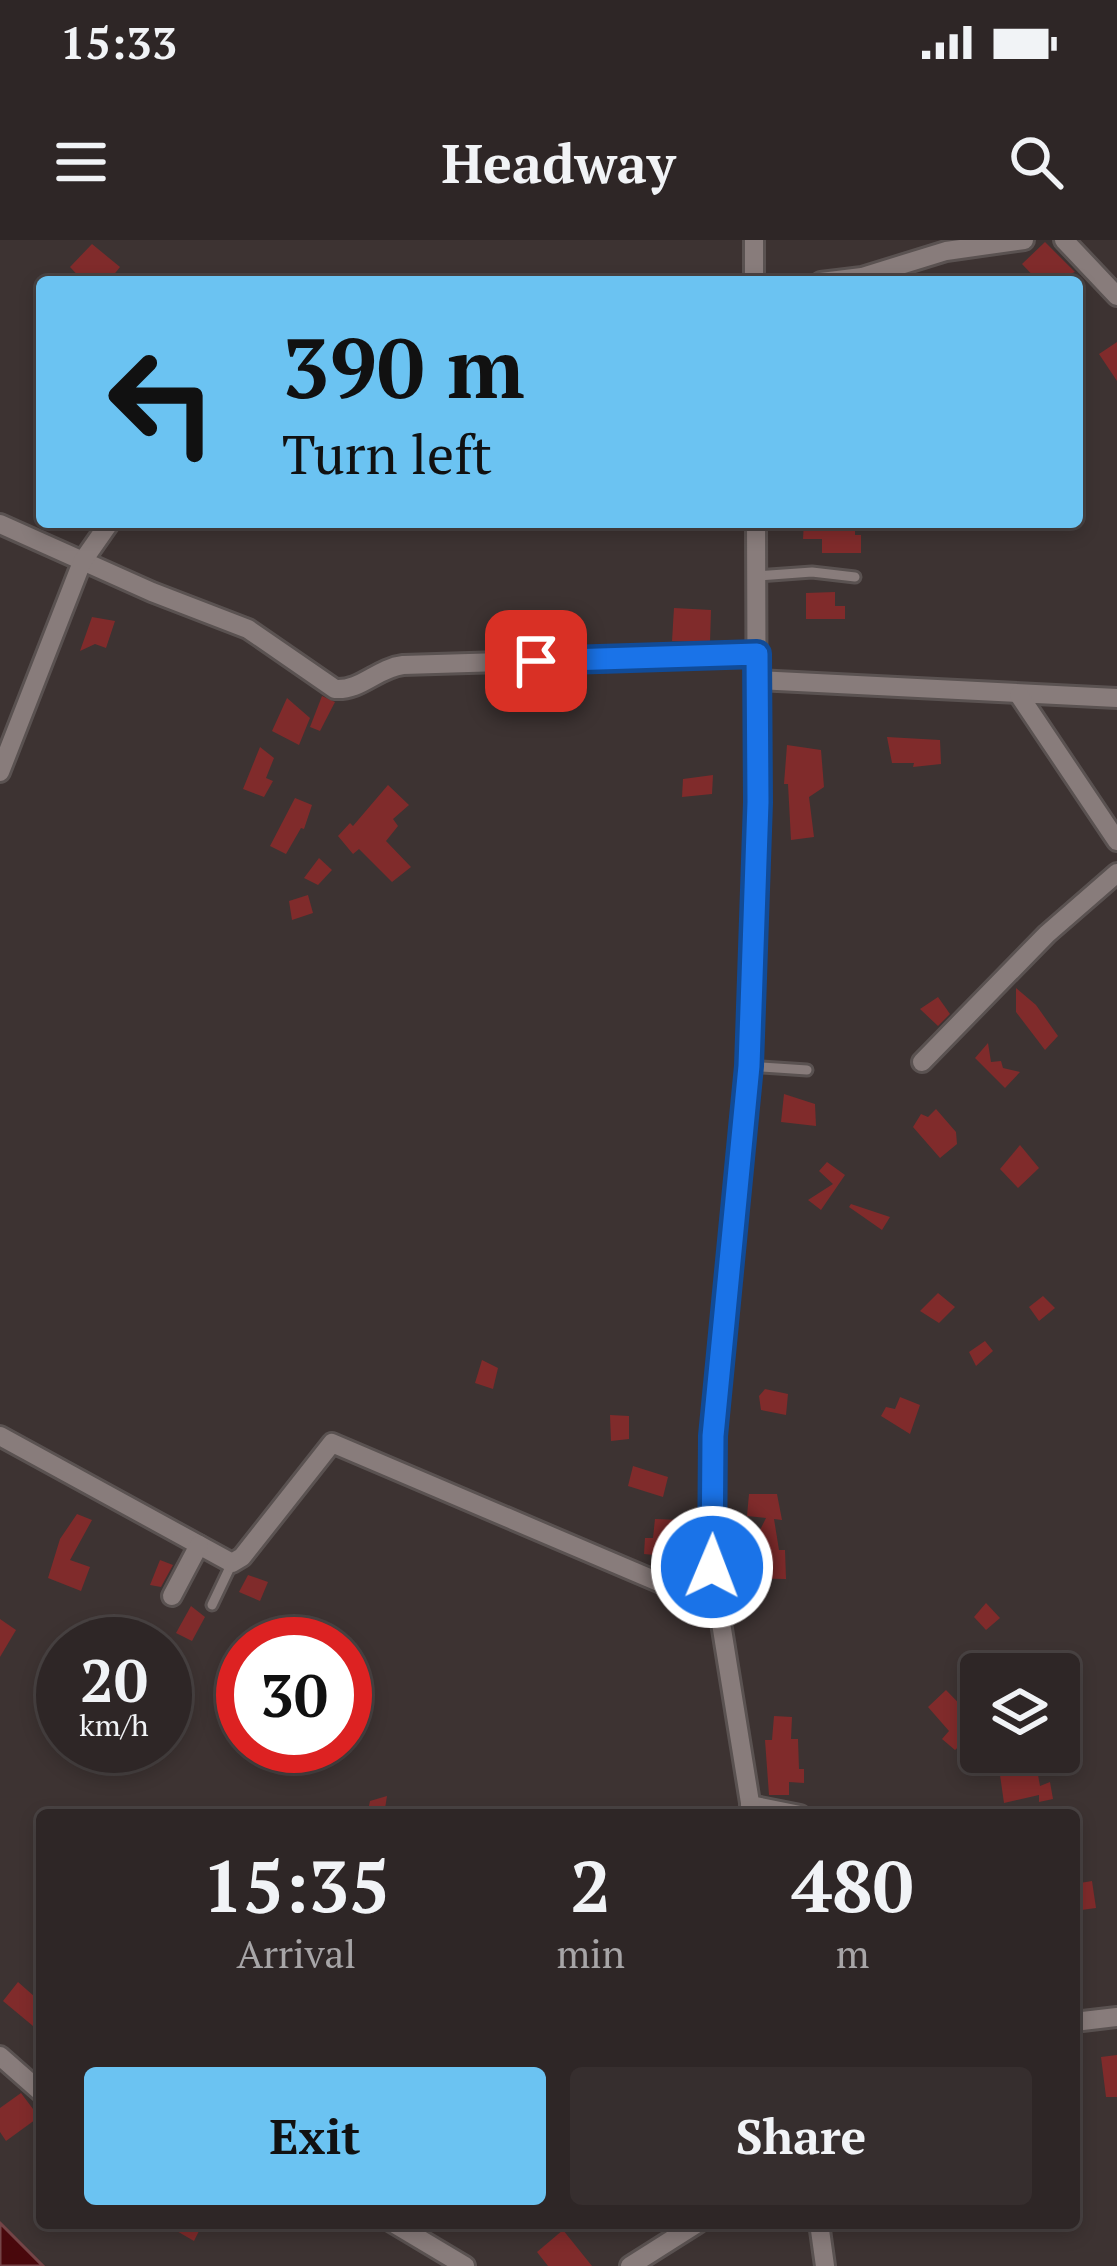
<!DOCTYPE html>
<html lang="en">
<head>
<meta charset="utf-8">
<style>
	body { margin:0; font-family:"PT Serif",serif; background:#362e2e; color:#f1f3f6; height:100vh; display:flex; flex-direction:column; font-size:45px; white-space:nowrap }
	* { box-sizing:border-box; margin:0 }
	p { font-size:39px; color:#a7a5a7 }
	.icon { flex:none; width:66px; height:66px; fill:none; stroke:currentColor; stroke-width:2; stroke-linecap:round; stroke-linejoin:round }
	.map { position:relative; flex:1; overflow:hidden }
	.details { position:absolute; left:36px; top:1569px; width:1044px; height:420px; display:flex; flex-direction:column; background:#2e2626; border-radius:12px; box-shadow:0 6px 18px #0003,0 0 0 3px #494343 }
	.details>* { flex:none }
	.banner { position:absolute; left:36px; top:36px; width:1047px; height:252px; border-radius:12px; box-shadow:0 6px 18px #0003,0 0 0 3px #494343; background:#6bc3f2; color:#111; overflow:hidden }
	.controls { position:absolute; left:960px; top:1413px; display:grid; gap:24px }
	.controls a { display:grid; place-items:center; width:120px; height:120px; border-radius:12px; background:#2e2626; box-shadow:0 6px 18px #0003,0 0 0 3px #494343; font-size:60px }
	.speed { position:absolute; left:36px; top:1377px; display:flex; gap:24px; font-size:60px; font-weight:700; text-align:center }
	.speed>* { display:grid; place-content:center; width:156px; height:156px; border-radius:50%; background:#2e2626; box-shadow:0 6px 18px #0003,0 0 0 3px #494343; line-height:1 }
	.speed small { font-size:30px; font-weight:400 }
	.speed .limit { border:18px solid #d22; background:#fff; color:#111 }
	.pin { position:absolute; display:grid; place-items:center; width:102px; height:102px; color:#fff; margin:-51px; border-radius:24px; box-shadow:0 6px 18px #0006 }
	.me { position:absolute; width:132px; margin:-66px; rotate:1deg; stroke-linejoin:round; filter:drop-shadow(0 0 9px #0008) }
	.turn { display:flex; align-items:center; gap:42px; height:252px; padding:0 48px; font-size:54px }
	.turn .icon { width:156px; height:156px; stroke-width:2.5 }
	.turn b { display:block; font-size:84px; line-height:102px }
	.eta { display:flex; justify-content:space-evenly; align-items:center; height:204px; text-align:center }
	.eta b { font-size:72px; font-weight:700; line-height:84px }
	.button { display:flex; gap:24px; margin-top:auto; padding:24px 48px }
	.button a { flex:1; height:138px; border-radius:12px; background:#6bc3f2; color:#111; font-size:48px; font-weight:700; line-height:138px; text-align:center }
	.button a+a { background:#362e2e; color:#f1f3f6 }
	.status { display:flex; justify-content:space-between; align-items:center; height:84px; padding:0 60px; background:#2e2626; direction:ltr }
	.status svg { height:33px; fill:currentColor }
	header { display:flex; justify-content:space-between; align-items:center; height:156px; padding:0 48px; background:#2e2626; font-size:54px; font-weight:700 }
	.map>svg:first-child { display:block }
	.water { fill:#49080c; stroke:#744447; stroke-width:3 }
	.building { fill:#802b2b }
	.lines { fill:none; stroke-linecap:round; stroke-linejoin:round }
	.service-casing { stroke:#5a5251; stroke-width:15 }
	.minor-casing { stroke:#5a5251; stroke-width:24 }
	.service { stroke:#887c7b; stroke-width:9 }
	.minor { stroke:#887c7b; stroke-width:18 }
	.route-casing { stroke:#114b97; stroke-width:30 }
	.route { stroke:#1a73e8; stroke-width:21 }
</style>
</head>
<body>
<div class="status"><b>15:33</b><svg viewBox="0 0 49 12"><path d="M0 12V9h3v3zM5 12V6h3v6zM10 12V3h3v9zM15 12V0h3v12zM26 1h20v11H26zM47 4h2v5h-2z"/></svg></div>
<header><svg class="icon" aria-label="menu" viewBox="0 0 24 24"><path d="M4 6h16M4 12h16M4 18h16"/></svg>Headway<svg class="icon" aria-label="search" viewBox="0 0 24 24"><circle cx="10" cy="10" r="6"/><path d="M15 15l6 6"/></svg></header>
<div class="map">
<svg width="1117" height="2026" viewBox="0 0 1117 2026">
	<rect width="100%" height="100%" fill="#3d3332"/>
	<!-- water -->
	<path class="water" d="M0,1983L43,2026H0Z"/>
	<!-- building -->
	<g class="building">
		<path d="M1045,2L1075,32L1052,42H1039L1022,24Z"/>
		<path d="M92,4L120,27L108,42H84L70,27Z"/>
		<path d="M1117,102V141L1099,114Z"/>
		<path d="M804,282H855V295H861V313H822V299H803Z"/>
		<path d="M835,352V366H845V379H806V353Z"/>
		<path d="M674,368L711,370L710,402L672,401Z"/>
		<path d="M92,377L115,381L106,408L95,404L80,411Z"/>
		<path d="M322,456L335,462L320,491L310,487Z"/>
		<path d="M287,458L310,478L299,505L272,491Z"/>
		<path d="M887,497L940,500L941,524L913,527L914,523H892Z"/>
		<path d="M787,505L821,510L824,547L809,557L814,597L791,600L788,544H784Z"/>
		<path d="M260,507L274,518L266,538L273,541L264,557L243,549Z"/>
		<path d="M713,535L712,554L682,557L683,539Z"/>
		<path d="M388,545L409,565L393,579L398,586L386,601L411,627L392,642L359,609L353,614L338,596L350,583L353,586Z"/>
		<path d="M295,558L312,565L304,589L301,588L286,614L270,606Z"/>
		<path d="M319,618L332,630L318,645L304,638Z"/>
		<path d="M308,655L313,673L292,680L289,661Z"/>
		<path d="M1016,748L1036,765L1058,796L1045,810L1016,772Z"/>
		<path d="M938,757L950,774L938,786L920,769Z"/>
		<path d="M988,803L991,822L1001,821L1003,828L1020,832L1005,848L975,818Z"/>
		<path d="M784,854L815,864L816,886L781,882Z"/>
		<path d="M936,869L956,892L957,904L940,918L913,887L921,874L928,877Z"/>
		<path d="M1020,905L1039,928L1018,948L1000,929Z"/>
		<path d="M827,922L845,935L821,970L808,960L833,944L819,931Z"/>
		<path d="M851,964L890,977L882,990L849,967Z"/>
		<path d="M938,1053L955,1067L939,1083L920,1071Z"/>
		<path d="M1043,1056L1055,1068L1039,1081L1029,1067Z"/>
		<path d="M985,1101L993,1111L976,1126L969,1112Z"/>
		<path d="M482,1120L498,1128L493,1149L475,1143Z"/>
		<path d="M765,1149L788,1154L786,1175L761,1170L759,1156Z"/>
		<path d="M900,1157L920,1165L910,1194L881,1176L886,1167L895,1169Z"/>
		<path d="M610,1175L629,1176V1199L611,1201Z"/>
		<path d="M633,1226L668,1237L663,1257L628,1246Z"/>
		<path d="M749,1254H777L782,1280L774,1279L779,1310H785L786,1339L743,1338L740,1313L750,1310L766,1278L747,1276Z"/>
		<path d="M77,1274L92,1280L70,1320L90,1327L81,1351L48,1338L60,1299Z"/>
		<path d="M655,1279L682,1280L676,1317L644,1314L645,1298H653Z"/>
		<path d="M160,1320L173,1325L161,1347L150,1345Z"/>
		<path d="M248,1335L268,1342L260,1361L239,1352Z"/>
		<path d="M986,1363L1000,1378L986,1390L974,1377Z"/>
		<path d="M191,1366L205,1377L192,1401L176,1393Z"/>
		<path d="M0,1379L16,1390L0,1417Z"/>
		<path d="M946,1450L981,1486V1505L971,1495L955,1510L942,1499L949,1491L928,1467Z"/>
		<path d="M774,1476L792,1477L791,1499H798L799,1529H804V1543L789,1542V1555H769L765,1500H772Z"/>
		<path d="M1036,1524L1040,1546L1050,1542L1053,1559L1039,1562V1555L1004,1563L999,1528Z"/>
		<path d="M387,1556L384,1575H367L370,1561Z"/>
		<path d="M1092,1641L1096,1668L1074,1671V1644Z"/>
		<path d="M18,1742L35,1757L42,1748V1775L33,1786L3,1761Z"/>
		<path d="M1117,1815V1857H1106L1101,1817Z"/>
		<path d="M21,1853L39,1877L6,1901L0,1892V1868Z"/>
		<path d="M163,1983H203L194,2001Z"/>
		<path d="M563,1990L592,2026H548L537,2012Z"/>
	</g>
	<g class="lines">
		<!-- service casing -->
		<g class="service-casing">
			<g id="service">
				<path d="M757,336L812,332L855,337"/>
				<path d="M749,826L807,830"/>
				<path d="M212,1365L232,1323"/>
			</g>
		</g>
		<!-- minor casing -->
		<g class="minor-casing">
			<g id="minor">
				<path d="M754,0V42"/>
				<path d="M1064,0L1117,56"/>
				<path d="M821,42L862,37L946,11L1024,0"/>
				<path d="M0,284L152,352L248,389L335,449C361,451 377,428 403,425L757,414"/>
				<path d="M757,440L1117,458"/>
				<path d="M1019,455L1117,601"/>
				<path d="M0,532L82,322L110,282"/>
				<path d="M922,822L1047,694L1117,633"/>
				<path d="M0,1196L232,1323L242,1317L332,1203L715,1366"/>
				<path d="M172,1356L199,1305"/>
				<path d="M750,1565L800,1575"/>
				<path d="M752,1575L712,1327L713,1196L749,826L757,562L756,282"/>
				<path d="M1074,1782L1117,1777"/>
				<path d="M0,1816L42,1853"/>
				<path d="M393,1983L465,2026"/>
				<path d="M819,1983L825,2026"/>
				<path d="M630,2026L698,1983"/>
			</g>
		</g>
		<!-- service -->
		<use href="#service" class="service"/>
		<!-- minor -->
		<use href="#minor" class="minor"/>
	</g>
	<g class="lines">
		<!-- route casing -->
		<g class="route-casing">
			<path id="route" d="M536,421L757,414L758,562L749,826L713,1196L712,1327"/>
		</g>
		<!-- route -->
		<use href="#route" class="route"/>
	</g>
</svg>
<div class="controls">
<a><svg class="icon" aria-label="layers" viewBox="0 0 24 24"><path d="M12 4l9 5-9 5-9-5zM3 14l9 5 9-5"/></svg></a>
</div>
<div class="speed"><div>20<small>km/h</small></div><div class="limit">30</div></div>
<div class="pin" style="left:536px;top:421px;background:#d93025"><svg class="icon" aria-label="arrive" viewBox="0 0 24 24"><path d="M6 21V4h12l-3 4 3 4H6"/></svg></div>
<svg class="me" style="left:712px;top:1327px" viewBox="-20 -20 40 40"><circle r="17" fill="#1a73e8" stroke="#fff" stroke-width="3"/><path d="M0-11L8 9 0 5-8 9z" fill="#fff"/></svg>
<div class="banner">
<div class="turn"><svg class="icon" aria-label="left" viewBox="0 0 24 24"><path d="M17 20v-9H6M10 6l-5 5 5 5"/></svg><div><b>390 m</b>Turn left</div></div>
</div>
<section class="details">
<div class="eta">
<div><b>15:35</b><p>Arrival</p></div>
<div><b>2</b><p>min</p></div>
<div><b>480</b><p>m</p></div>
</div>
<div class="button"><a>Exit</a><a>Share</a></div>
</section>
</div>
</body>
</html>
